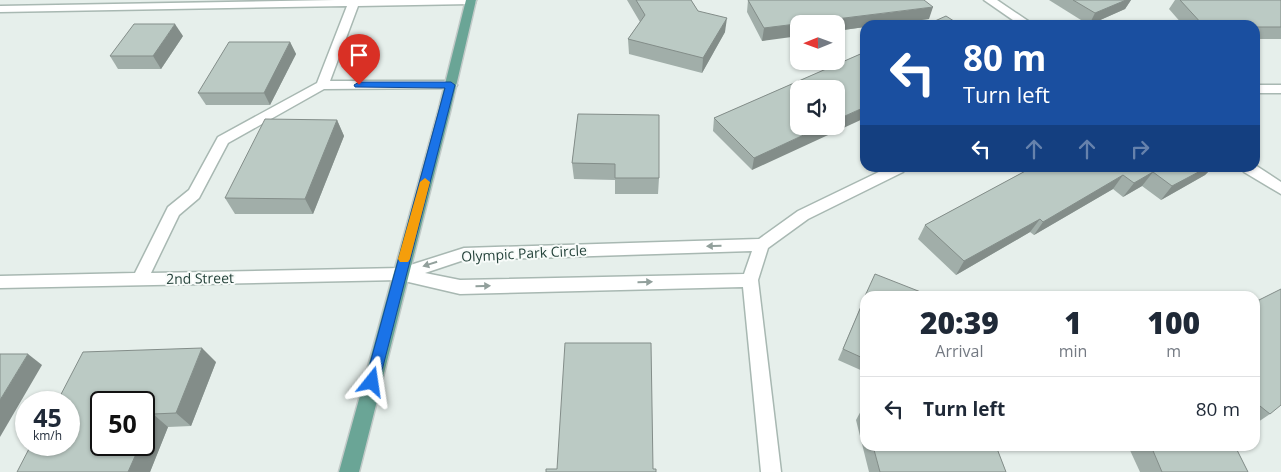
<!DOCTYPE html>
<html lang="en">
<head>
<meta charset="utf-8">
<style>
	body { margin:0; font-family:"Open Sans",sans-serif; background:#f2f2f3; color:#1f2937; height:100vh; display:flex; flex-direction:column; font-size:19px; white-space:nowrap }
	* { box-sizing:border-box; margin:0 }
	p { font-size:16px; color:#747a83 }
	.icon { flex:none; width:28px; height:28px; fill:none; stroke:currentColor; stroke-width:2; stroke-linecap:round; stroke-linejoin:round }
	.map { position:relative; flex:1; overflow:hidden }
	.sheet { position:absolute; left:860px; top:291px; width:400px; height:160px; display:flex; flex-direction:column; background:#fff; border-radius:15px; box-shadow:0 1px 4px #0004 }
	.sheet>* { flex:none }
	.banner { position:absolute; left:860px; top:20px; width:400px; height:152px; border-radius:15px; box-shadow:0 1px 4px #0004; background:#1a4fa0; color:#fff; overflow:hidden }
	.needle { width:32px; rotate:269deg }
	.buttons { position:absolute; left:790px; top:15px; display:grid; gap:10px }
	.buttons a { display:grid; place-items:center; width:55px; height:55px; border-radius:10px; background:#fff; box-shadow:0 1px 4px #0004; font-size:25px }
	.speed { position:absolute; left:15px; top:391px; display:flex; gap:10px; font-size:25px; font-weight:700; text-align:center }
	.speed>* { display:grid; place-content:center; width:65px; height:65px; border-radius:50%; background:#fff; box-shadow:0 1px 4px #0004; line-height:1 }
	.speed small { font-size:12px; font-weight:400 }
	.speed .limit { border:2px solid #111; border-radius:8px; background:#fff; color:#111 }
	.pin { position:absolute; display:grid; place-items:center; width:42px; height:42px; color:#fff; margin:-51px -21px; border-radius:50% 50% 50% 0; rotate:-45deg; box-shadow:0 0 5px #0007 }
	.pin .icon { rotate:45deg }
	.me { position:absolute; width:55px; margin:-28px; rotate:15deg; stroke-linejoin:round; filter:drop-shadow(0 0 4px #0008) }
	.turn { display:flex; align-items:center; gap:18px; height:105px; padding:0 20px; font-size:22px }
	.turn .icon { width:65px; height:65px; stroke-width:2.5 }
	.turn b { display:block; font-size:35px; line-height:42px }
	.lanes { display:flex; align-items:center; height:48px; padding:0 20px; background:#0003; justify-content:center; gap:25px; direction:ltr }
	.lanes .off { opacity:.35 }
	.eta { display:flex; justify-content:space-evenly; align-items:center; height:85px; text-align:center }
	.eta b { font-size:30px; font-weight:800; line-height:35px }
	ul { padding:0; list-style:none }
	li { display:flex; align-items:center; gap:15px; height:65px; padding:0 20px; border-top:1px solid #e0e1e3 }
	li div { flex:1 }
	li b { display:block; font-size:19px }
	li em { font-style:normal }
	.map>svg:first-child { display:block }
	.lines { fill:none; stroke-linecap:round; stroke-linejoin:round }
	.minor-casing { stroke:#a8b8b2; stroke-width:3 }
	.major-casing { stroke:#c2cac8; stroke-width:3 }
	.minor { fill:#fff; fill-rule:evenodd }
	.major { fill:#6aa596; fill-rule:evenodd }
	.wall { fill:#a1aea9 }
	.shaded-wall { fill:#838d89 }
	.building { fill:#bbcac4; stroke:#838d89 }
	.oneway { fill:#92a09c }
	.route { fill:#1a73e8; stroke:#114b97 }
	.slow { fill:#f59e0b }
	.labels { text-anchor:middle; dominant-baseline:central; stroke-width:4; stroke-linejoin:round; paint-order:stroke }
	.street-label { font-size:14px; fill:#24423a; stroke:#f7fbf9 }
</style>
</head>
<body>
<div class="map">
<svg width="1281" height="472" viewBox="0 0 1281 472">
	<rect width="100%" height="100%" fill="#e6efeb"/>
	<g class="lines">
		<!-- minor casing -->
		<g class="minor-casing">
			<g id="minor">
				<path d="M335,0H476L475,3L471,4L358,6L330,81H451L455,82L457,85L455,88L324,89L228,143L199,198L179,215L151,273L401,268L464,248L759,239L798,211L887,168H905L903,172L808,219L768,248L758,280L781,472H761L743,287L460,294L400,280L0,288V276L135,273L168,207L189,190L218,137L317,83L347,6L0,12V6ZM752,251L744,274L460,280L425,273L464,260Z"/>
				<path d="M984,0H997L1034,25H1020Z"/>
				<rect x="1255" y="85" width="26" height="8"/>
				<path d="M1255,165L1281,182V194L1244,172L1242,168H1255Z"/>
			</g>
		</g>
		<!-- major casing -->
		<g class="major-casing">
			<path id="major" d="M466,0H476L450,112L359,472H339L438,112Z"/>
		</g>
		<!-- minor -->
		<use href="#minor" class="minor"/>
		<!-- major -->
		<use href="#major" class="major"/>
	</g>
	<!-- wall -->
	<g class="wall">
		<path d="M627,0H691L698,11L725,32L702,73L629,54L628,39L640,22Z"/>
		<path d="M748,0L929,19L884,25H865V27L836,31V24L762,41L747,12Z"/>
		<path d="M1049,0H1131L1125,9L1089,25Z"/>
		<path d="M1175,0H1281V39H1255V25H1183L1169,9Z"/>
		<path d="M183,36L161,69H118L110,56Z"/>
		<path d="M290,42L296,54L270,105H206L198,93Z"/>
		<path d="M865,52L752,170L713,131L714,118Z"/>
		<path d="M578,114L659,178L658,194H615V180L574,179L572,163Z"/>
		<path d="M337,120L344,136L313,214H235L225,198Z"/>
		<path d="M1031,168H1212L1205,175L1161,200L1142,186L1123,197L1113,189L1034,235L1030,232L956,275L918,239L925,225Z"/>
		<path d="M865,297V372L838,360Z"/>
		<path d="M1255,302L1270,414L1255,424Z"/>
		<path d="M216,362L191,426L168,427L150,472H17L69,445Z"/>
		<path d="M863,407H865V446H996L1006,472H869L856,420Z"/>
		<path d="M1128,446H1235L1248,472H1140Z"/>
	</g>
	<!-- shaded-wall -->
	<g class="shaded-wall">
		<path d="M1126,0H1131L1125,9L1089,25L1095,13Z"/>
		<path d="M933,7L929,19L884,25H865V27L836,31V24H800Z"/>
		<path d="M727,18L725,32L702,73L703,58Z"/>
		<path d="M175,24L183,36L161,69L153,56Z"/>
		<path d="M799,24V36L762,41L764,28Z"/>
		<path d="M290,42L296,54L270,105L264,93Z"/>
		<path d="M865,107V118L752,170L754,158L823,126H836V120Z"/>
		<path d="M337,120L344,136L313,214L305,199Z"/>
		<path d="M1206,168H1212L1205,175L1161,200L1172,186Z"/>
		<path d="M1153,172L1142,186L1123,197L1134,183Z"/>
		<path d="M1123,175L1113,189L1034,235L1043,222Z"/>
		<path d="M1040,219L1030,232L956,275L964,261Z"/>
		<path d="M202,348L216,362L191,426L176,413Z"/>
		<path d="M28,354L42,365L0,437V400Z"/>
		<path d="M153,414L168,427L150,472H128L140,445H144V436Z"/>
	</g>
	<!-- building -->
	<g class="building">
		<path d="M636,0H691L698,11L727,18L703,58L628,39L645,15Z"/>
		<path d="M748,0H924L933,7L764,28Z"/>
		<path d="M1073,0H1126L1095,13Z"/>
		<path d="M1180,0H1281V27H1255V25H1203Z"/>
		<path d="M946,16L960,25H926Z"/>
		<path d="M134,24H175L153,56H110Z"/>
		<path d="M229,42H290L264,93H198Z"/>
		<path d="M865,52V107L836,120V89H799V126H823L754,158L714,118Z"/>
		<path d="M578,114L659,115V178H615V164L572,163Z"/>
		<path d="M265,119L337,120L305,199L225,198Z"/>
		<path d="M1031,168H1206L1172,186L1153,172L1134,183L1123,175L1043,222L1040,219L964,261L925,225Z"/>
		<path d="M875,274L931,296H865Z"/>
		<path d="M1281,289V405L1270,414L1255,402V302Z"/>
		<path d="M1243,293L1248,296H1239Z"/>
		<path d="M865,297V359L843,349Z"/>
		<path d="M565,343H651L653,469H656V472H546V469H557Z"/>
		<path d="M202,348L176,413L153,414L144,436V402H101V445H140L128,472H17L31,445H69V402H57L83,352Z"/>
		<path d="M0,354H28L0,400Z"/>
		<path d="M873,446H996L1006,472H880Z"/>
		<path d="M1151,446H1235L1248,472H1162Z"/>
	</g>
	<!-- one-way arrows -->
	<defs><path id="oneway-solid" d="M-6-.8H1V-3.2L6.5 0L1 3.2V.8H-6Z" transform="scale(1.25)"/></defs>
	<g class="oneway">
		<use href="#oneway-solid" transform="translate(714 246) rotate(178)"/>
		<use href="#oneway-solid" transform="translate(430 264) rotate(162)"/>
		<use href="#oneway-solid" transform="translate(645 282) rotate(-1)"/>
		<use href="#oneway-solid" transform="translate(483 286) rotate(-1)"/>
	</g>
	<!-- route -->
	<path class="route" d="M359,82H451L455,85L379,382L377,386L372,388L367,386L365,382L445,88L355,87L354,85Z"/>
	<!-- slow -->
	<path class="slow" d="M425,178L430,182L410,259L408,262H400L398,259L420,182Z"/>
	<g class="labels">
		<!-- street labels -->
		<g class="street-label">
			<text transform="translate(524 253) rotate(-3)">Olympic Park Circle</text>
			<text transform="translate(200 278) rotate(-1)">2nd Street</text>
		</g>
	</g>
</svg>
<div class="buttons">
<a><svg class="needle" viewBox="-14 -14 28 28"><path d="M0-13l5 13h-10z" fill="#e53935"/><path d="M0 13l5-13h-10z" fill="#747a83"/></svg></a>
<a><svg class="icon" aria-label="sound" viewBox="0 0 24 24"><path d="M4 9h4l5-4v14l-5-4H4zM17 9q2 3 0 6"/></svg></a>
</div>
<div class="speed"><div>45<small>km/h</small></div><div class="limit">50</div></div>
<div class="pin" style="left:359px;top:85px;background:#d93025"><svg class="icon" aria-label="arrive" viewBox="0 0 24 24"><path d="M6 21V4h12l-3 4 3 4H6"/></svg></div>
<svg class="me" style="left:372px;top:382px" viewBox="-20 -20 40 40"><path d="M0-17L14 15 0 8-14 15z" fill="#1a73e8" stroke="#fff" stroke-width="4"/></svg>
<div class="banner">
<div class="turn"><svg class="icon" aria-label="left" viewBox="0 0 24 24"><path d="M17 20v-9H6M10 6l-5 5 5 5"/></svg><div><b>80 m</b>Turn left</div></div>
<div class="lanes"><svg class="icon" aria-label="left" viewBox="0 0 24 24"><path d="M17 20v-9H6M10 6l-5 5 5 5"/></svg><svg class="icon off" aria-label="ahead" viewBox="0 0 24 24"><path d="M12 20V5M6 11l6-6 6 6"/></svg><svg class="icon off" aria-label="ahead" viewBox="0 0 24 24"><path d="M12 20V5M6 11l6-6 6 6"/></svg><svg class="icon off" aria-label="right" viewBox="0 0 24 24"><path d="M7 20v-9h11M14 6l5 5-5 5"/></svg></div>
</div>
<section class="sheet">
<div class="eta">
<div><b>20:39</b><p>Arrival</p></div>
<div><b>1</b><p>min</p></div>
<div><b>100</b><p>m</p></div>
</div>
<ul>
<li><svg class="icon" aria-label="left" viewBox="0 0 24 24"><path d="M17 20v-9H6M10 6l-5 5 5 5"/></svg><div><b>Turn left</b></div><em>80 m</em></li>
</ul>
</section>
</div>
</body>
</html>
